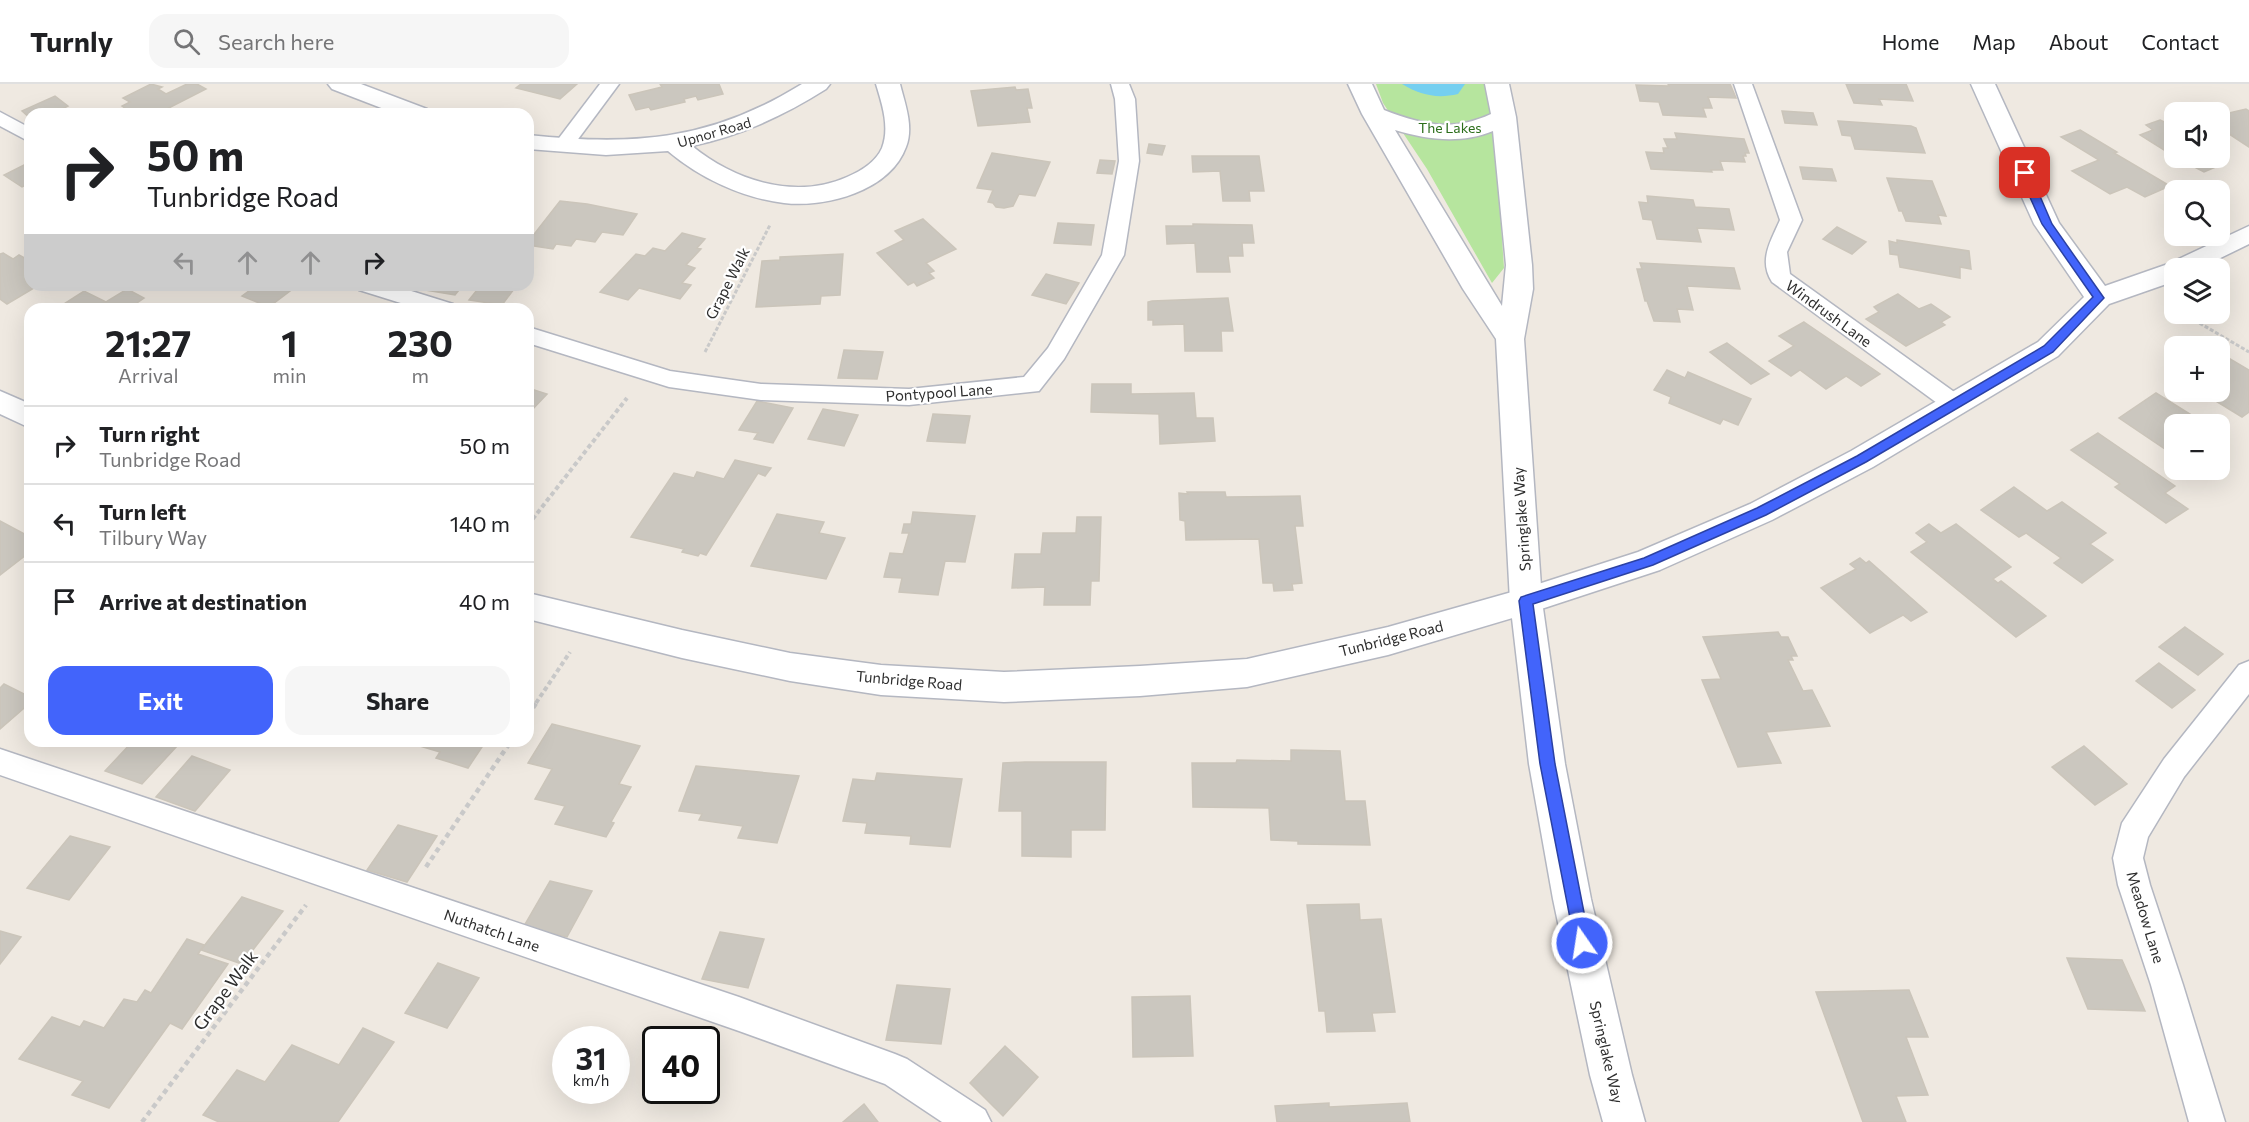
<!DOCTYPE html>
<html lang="en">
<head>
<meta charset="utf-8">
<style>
	body { margin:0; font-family:Commissioner,sans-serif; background:#f6f6f6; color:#202124; height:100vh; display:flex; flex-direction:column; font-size:22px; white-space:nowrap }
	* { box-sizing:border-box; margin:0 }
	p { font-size:20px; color:#757577 }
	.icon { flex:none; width:33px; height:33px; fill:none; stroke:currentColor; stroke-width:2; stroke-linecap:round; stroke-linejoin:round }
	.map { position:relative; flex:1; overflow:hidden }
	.details { position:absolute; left:24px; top:219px; width:510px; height:444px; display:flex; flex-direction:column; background:#fff; border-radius:18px; box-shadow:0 6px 24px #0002 }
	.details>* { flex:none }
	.banner { position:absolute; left:24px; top:24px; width:510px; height:183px; border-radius:18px; box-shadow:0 6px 24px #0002; background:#fff; color:#202124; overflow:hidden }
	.buttons { position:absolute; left:2164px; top:18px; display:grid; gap:12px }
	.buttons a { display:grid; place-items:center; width:66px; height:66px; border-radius:12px; background:#fff; box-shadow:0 6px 24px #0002; font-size:30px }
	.speed { position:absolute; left:552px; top:942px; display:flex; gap:12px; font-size:30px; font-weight:700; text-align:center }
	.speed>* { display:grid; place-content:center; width:78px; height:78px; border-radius:50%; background:#fff; box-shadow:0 6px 24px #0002; line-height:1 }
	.speed small { font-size:15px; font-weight:400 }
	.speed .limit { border:3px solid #111; border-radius:9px; background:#fff; color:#111 }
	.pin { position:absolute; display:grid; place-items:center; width:51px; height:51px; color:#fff; margin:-26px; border-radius:12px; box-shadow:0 3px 9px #0006 }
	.me { position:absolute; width:66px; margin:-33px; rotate:347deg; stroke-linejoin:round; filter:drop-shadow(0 0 4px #0008) }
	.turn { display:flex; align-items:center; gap:21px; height:126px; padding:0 24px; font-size:27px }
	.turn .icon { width:78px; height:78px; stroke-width:2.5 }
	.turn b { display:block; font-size:42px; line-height:51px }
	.lanes { display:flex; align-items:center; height:57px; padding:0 24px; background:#0003; justify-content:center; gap:30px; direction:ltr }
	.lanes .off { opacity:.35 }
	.eta { display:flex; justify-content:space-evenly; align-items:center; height:102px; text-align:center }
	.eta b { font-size:36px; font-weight:700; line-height:42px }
	.action { display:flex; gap:12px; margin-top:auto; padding:12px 24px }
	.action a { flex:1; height:69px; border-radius:18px; background:#4264fb; color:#fff; font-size:24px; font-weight:700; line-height:69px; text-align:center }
	.action a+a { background:#f6f6f6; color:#202124 }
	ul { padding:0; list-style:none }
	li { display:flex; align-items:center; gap:18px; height:78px; padding:0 24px; border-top:2px solid #e0e0e0 }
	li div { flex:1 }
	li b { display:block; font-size:22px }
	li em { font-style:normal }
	header { display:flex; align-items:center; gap:36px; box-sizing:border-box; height:84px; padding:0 30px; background:#fff; border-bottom:2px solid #e0e0e0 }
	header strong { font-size:28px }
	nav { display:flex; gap:33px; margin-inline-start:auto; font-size:21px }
	.search { width:420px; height:54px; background:#f6f6f6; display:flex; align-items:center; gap:15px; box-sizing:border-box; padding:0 21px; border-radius:18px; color:#757577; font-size:22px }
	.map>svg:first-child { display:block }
	.green { fill:#b6e59e }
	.water { fill:#75cff0 }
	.building { fill:#cbc7bf; stroke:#cbc5ba; stroke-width:1.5 }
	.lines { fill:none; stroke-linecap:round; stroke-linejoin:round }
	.service-casing { stroke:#b4b7c1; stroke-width:3 }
	.minor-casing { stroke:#b4b7c1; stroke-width:3 }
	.tertiary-casing { stroke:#b4b7c1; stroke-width:3 }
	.path-far2 { stroke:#c9c9c9; stroke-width:3; stroke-dasharray:4 2; stroke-linecap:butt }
	.path-far1 { stroke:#c9c9c9; stroke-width:4; stroke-dasharray:4.5 3; stroke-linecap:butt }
	.path { stroke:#c9c9c9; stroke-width:4.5; stroke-dasharray:5 4; stroke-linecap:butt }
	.service { fill:#fff; fill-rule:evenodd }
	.minor { fill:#fff; fill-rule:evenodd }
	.tertiary { fill:#fff; fill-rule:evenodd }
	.route { fill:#4264fb; stroke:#2b41a3; stroke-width:1.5 }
	.labels { text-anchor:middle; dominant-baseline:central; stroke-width:4.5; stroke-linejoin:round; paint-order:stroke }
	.far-park-label { font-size:14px; fill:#2c6e1b; stroke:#fff }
	.far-street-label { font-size:14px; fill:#2e2e2e; stroke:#fff }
	.street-label { font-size:15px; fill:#2e2e2e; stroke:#fff }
	.near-street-label { font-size:18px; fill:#2e2e2e; stroke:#fff }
</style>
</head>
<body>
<header>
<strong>Turnly</strong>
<div class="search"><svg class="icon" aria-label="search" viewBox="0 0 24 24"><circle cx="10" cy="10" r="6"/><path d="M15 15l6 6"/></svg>Search here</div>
<nav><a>Home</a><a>Map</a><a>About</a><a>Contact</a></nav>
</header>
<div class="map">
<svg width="2249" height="1038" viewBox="0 0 2249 1038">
	<rect width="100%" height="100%" fill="#efe9e1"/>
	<!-- green -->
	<path class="green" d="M1376,0H1485L1495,50L1504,184L1492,199L1427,85L1383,19Z"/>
	<!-- water -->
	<path class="water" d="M1402,0H1465L1458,10C1437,15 1420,11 1402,0Z"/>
	<!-- building -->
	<g class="building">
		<path d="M151,0L162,3L158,5L166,10L187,0H197L206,5L157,30H134L122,22L130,18L123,14Z"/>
		<path d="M521,0H577L560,15L516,4Z"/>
		<path d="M660,0H719L723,10L698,16L696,12L684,15L685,18L651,26L649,23L636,26L629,11L662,3Z"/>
		<path d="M1668,0H1730L1736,14L1708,13L1712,24H1703L1706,33L1663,31L1659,18L1640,17L1636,1L1669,2Z"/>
		<path d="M1846,0H1906L1913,17L1879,15L1882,21L1854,19Z"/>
		<path d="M1015,3L1016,6L1028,5L1032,24H1027L1030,38L978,42L971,7Z"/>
		<path d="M55,12L68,22L52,30H30V34L22,27Z"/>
		<path d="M2246,25L2249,27V63L2220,44V31Z"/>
		<path d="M1782,27L1813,29L1817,41L1785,39Z"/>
		<path d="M2160,36L2175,43V73L2140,51L2153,46L2146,41Z"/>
		<path d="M1838,37L1911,42L1916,44L1925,69L1855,65L1851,52L1842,51Z"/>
		<path d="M2080,46L2117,68L2114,69L2170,102L2145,113L2127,103L2110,110L2072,87L2099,76L2061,53Z"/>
		<path d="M1675,49L1744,55L1749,69H1745L1746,72H1743L1745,78L1720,77L1723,86H1711L1712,88L1651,85L1646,68L1664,69L1663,64H1668L1664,55H1677Z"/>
		<path d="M1149,60L1165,62L1162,71L1147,69Z"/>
		<path d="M992,69L1050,78L1035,112L1019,110L1013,122L1004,124L996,123L993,119L988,118L993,106L977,104Z"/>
		<path d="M1192,72H1259L1264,107H1249L1250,117H1223L1220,87L1193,88Z"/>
		<path d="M2177,74H2212L2223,80L2204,88Z"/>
		<path d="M1100,76L1115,77L1112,90L1097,89Z"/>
		<path d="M30,78V99L22,103L4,91Z"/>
		<path d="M1800,83L1832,85L1836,97L1803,95Z"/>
		<path d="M1887,94L1932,97L1946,132L1938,131L1941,140L1906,137L1902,127H1899Z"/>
		<path d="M1647,112L1693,116L1695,123L1729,125L1734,146L1697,144L1701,158L1657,155L1652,136L1643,135L1639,118L1648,119Z"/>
		<path d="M560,117L587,120L637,130L623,151L602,148L595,158L576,155L571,162L556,160L553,165L528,161V158Z"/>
		<path d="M923,135L956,165L926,179L934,187L929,189L934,194L917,202L914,198L908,201L877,169L904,156L895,147Z"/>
		<path d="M1058,139L1094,141L1091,161L1054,159Z"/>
		<path d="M1193,140L1252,141L1254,159H1242L1243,172H1228L1230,188H1197L1195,159L1167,160L1166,142H1193Z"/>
		<path d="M1837,143L1866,158L1852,170L1823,155Z"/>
		<path d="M682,149L705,155L697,164L701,165L686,181L695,184L682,199L691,201L680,215L639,204L628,216L600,208L636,170L645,172L653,164L665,167Z"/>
		<path d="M1897,156L1969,167L1971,185L1960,183V194L1900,183L1898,171L1890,170L1889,157L1897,159Z"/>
		<path d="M3,169L13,175L19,171L30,177V201H39L7,220L0,215V170Z"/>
		<path d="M843,170L840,211L821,212L820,220L756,223L762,177L780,176V173Z"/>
		<path d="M1640,179L1734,184L1740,205L1687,202L1693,226L1677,225L1680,238L1654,237L1647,217H1645L1637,185H1642Z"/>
		<path d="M1046,190L1079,199L1066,220L1032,211Z"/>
		<path d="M257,201H298L269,223L242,212Z"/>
		<path d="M429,201H463L455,211L425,206Z"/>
		<path d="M481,201H517L502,221L469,216Z"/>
		<path d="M127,205L144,214L128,225H56L84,207L106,218Z"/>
		<path d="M1898,210L1919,225L1931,220L1950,233L1941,238L1945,241L1906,262L1866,235L1879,228L1874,223Z"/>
		<path d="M1228,214L1233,247H1221L1222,267H1185L1184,240L1153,241V236H1148V218L1152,217Z"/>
		<path d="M1804,238L1873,285L1880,290L1861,302L1846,292L1826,305L1800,286L1791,292L1769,277L1794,262L1779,252Z"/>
		<path d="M1727,259L1769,290L1751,300L1710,268Z"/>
		<path d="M844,266L883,268L877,295L838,294Z"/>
		<path d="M2220,269L2249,286V328L2242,333L2201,308H2220Z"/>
		<path d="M1667,286L1685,294L1688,288L1751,315L1738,341L1723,335L1720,340L1669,319L1671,313L1654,306Z"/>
		<path d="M1092,300H1131V310L1194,309L1196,334H1213L1215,357L1160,360L1159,330L1091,328Z"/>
		<path d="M528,304L547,310L528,330Z"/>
		<path d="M2156,309L2206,340H2175V368L2167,363L2165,365L2119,334Z"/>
		<path d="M757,317L793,324L773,359L754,355L758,349L739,346Z"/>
		<path d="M823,325L858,331L844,362L808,355Z"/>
		<path d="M933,330L970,332L965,359L927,357Z"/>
		<path d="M2098,349L2175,402L2165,409L2188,425L2166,439L2115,403L2120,400L2071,366Z"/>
		<path d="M735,376L771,384L765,392L758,389L706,471L700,469L698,472L682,468L684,465L631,453L674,389L694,394L697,388L724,395Z"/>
		<path d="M2014,403L2047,427L2062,418L2106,449L2090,460L2113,476L2082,499L2054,479L2061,474L2026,449L2019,453L1981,426Z"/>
		<path d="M1187,408H1225L1226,413L1300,412L1303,442H1295L1302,499L1292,500L1293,506L1274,507L1273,499H1263L1259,455L1186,456L1185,437L1180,436L1179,409L1188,410Z"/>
		<path d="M913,428L975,432L965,478L945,477L938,511L899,508L902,494L884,493L890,469L903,470L909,449H902L904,440H911Z"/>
		<path d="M777,430L824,438L819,449L845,454L826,495L751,482Z"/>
		<path d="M1077,433H1101L1099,497H1091L1090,521H1044L1045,503L1012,504L1015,470H1041L1043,449H1076Z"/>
		<path d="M0,437L30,453V468L0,491Z"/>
		<path d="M1929,440L1941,449L1956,440L2011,483L1993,495L1998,499L2001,497L2046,532L2016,553L1911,468L1927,458L1916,449Z"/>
		<path d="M1860,474L1866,479L1869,477L1927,528L1911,537L1903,531L1870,549L1821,504L1856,485L1850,480Z"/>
		<path d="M2185,543L2223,570L2198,591L2159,563Z"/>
		<path d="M1778,548L1781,553H1788L1797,572H1791L1793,576H1788L1803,607L1812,606L1830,642L1766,648L1781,679L1738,683L1702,596L1721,595L1703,553Z"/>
		<path d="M2159,579L2195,606L2172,624L2136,597Z"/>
		<path d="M4,600L30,613V619L0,645V604Z"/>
		<path d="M552,640L640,662L619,700L631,703L611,738L614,739L606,753L555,740L565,722L535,715L552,685L528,679Z"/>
		<path d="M133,657H163L177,662L142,700L105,687Z"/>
		<path d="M403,657H486L468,684L436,674L440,668Z"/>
		<path d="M2084,662L2127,700L2095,721L2052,683Z"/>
		<path d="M1291,666L1340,667L1345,717H1365L1370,761L1298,760V757L1271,756L1269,724L1193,723L1192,679H1236L1237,676L1291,677Z"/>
		<path d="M192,672L230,686L195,727L156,713Z"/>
		<path d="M1025,678H1106L1105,746H1071V773L1022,772V727H999L1003,679Z"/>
		<path d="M696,682L799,692L777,759L738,754L743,742L699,736L702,730L679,727Z"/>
		<path d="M877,689L962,695L950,763L910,760L911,752L865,749L867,739L843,737L853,695L875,697Z"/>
		<path d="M398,741L437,752L407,798L367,786Z"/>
		<path d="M70,752L110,763L69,816L27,804Z"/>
		<path d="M550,797L592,807L567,853L524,842Z"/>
		<path d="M242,813L283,827L242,880L201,866Z"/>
		<path d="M1359,820L1360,836L1381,835L1395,928L1372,929L1375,947L1327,948L1325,927H1319L1307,821Z"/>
		<path d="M0,847L21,853L0,880Z"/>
		<path d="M720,848L764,855L748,904L702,895Z"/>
		<path d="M187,855L204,861L198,870L228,880L182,945L170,939L109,1024L72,1011L83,997L19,975L52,933L80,943L84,937L104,944L124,915L137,918L145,906L151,909Z"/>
		<path d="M2067,874L2122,876L2145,927L2088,925Z"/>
		<path d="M438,879L479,894L447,944L405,929Z"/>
		<path d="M897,901L950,905L941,960L886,956Z"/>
		<path d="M1909,906L1928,953H1906L1928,1011L1896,1012L1906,1038H1863L1816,908Z"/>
		<path d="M1190,912L1193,972L1133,973L1132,913Z"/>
		<path d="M363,944L394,958L338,1038H219L203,1031L237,986L265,998L292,961L339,981Z"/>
		<path d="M1005,962L1038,993L1003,1032L970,999Z"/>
		<path d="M1329,1019V1023L1407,1019L1410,1038H1277L1275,1022Z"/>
		<path d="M864,1020L878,1038H843Z"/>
	</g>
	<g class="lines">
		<!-- service casing -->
		<g class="service-casing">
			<g id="service">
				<path d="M600,0H619L570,66H556L553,62Z"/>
				<path d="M1111,0H1129L1135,15L1139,77L1124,171L1064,275L1039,307L909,321L761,316L669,303L528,259V243L670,287L761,300L909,305L1024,293L1048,264L1102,171L1119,77L1115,15Z"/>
				<path d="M1734,0H1752L1802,136L1787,168L1790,190L1964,315L1968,321L1964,327L1956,330L1948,327L1772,198C1758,176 1771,157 1780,136Z"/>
				<path d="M0,28L30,44V58L0,42Z"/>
				<path d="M356,201H392L453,220L456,225H420L359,206Z"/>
				<path d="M2249,577V610L2184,693L2148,753L2143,774L2150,801L2183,901L2225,1038H2189L2151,901L2118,801L2113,774L2122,739L2164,675L2239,581Z"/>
				<path d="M0,665L739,913L895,970L907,975L985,1026L991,1038H942L885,1000L739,947L0,691Z"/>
			</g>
		</g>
		<!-- minor casing -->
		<g class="minor-casing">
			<g id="minor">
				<path d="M328,0H361L427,25L431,30H397L332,5Z"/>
				<path d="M802,0H830L826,5C783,32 742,51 692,62C735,97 795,116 847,93C861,87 876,78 882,64C890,43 882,20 876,0H900C905,20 914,43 906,63C890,107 826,124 784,119C742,114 700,94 668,67L606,71L528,65V51C634,62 710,57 802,0Z"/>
				<path d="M1971,0H1995L2059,139L2105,202L2168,180L2249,142V160L2200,184H2175V197L2109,220L2058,272L1873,383L1772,436L1660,486L1526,530L1388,571L1247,603L1140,612L1004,618L881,611L790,597L682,574L528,535V509L682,546L790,569L881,581L1004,588L1140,582L1247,575L1388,543L1526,504L1638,468L1750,420L1851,367L2038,258L2084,213L2034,140Z"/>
				<path d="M0,307L30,320V344L0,330Z"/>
			</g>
		</g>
		<!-- tertiary casing -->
		<g class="tertiary-casing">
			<path id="tertiary" d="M1348,0H1372L1384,26C1423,41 1452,48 1491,30L1485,0H1509L1516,33L1532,181L1533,205L1524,255L1542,517L1565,680L1591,815L1632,991L1645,1038H1603L1590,991L1553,815L1529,680L1510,517L1496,255L1463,205L1362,30ZM1395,46C1428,56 1461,60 1493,47L1506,181L1502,222Z"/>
		</g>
		<!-- path-far2 -->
		<g class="path-far2">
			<path d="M2184,230L2249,268"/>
			<path d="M705,268L770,141"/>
		</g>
		<!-- path-far1 -->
		<g class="path-far1">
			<path d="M528,441L627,314"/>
			<path d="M536,619L570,568"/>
		</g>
		<!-- path -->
		<g class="path">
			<path d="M528,631L537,618"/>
			<path d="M426,783L511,657"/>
			<path d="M142,1038L306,821"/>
		</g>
		<!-- service -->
		<use href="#service" class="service"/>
		<!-- minor -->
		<use href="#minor" class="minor"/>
		<!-- tertiary -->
		<use href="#tertiary" class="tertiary"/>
	</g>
	<!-- route -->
	<path class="route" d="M2025,86L2030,89L2052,140L2104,214L2053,268L1866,378L1766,431L1653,481L1533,520L1555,680L1590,859L1588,865L1582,867L1576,865L1540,680L1519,517L1521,513L1644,474L1757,424L1857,372L2044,262L2093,213L2042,140L2019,89Z"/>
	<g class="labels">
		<!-- far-park labels -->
		<g class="far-park-label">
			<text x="1450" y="43">The Lakes</text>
		</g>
		<!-- far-street labels -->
		<g class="far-street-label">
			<text transform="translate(714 48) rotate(-16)">Upnor Road</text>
		</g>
		<!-- street labels -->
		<g class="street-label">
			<text transform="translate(727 199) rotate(-63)">Grape Walk</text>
			<text transform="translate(1829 229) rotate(36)">Windrush Lane</text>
			<text transform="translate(939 308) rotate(-4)">Pontypool Lane</text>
			<text transform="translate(1521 435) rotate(-94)">Springlake Way</text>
			<text transform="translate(1391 554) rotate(-14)">Tunbridge Road</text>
			<text transform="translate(909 596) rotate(5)">Tunbridge Road</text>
			<text transform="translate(2146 833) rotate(73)">Meadow Lane</text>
			<text transform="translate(492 846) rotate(19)">Nuthatch Lane</text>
			<text transform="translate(1607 968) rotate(77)">Springlake Way</text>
		</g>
		<!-- near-street labels -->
		<g class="near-street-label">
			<text transform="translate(225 906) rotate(-53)">Grape Walk</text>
		</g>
	</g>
</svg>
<div class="buttons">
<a><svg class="icon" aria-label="sound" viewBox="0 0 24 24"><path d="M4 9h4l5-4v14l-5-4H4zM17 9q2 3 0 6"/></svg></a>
<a><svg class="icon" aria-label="search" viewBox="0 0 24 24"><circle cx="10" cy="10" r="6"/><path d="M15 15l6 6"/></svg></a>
<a><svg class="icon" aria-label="layers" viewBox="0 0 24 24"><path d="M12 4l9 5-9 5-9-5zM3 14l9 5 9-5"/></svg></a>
<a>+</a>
<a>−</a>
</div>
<div class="speed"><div>31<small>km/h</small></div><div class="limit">40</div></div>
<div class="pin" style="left:2025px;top:89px;background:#d93025"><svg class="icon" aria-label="arrive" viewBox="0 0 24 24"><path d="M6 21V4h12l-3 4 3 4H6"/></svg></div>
<svg class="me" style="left:1582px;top:859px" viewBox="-20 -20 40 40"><circle r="17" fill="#4264fb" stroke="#fff" stroke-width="3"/><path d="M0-11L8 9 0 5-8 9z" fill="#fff"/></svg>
<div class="banner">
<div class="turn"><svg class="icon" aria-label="right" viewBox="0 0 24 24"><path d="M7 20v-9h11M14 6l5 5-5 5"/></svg><div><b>50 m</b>Tunbridge Road</div></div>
<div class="lanes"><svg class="icon off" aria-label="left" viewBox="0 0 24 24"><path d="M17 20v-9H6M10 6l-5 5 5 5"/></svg><svg class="icon off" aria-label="ahead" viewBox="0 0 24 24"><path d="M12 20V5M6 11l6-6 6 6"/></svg><svg class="icon off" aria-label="ahead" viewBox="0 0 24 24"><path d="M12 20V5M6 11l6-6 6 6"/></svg><svg class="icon" aria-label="right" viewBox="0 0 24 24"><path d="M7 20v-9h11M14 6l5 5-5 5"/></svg></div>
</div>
<section class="details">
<div class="eta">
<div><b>21:27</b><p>Arrival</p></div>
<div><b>1</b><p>min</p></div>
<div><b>230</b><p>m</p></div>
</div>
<ul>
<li><svg class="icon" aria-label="right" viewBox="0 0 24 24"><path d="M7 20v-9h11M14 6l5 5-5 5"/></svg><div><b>Turn right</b><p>Tunbridge Road</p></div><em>50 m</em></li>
<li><svg class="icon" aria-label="left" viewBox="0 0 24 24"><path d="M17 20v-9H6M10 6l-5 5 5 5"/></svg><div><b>Turn left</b><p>Tilbury Way</p></div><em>140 m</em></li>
<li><svg class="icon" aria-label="arrive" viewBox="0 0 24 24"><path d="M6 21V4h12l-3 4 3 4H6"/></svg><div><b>Arrive at destination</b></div><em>40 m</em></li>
</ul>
<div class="action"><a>Exit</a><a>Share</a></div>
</section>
</div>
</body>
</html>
